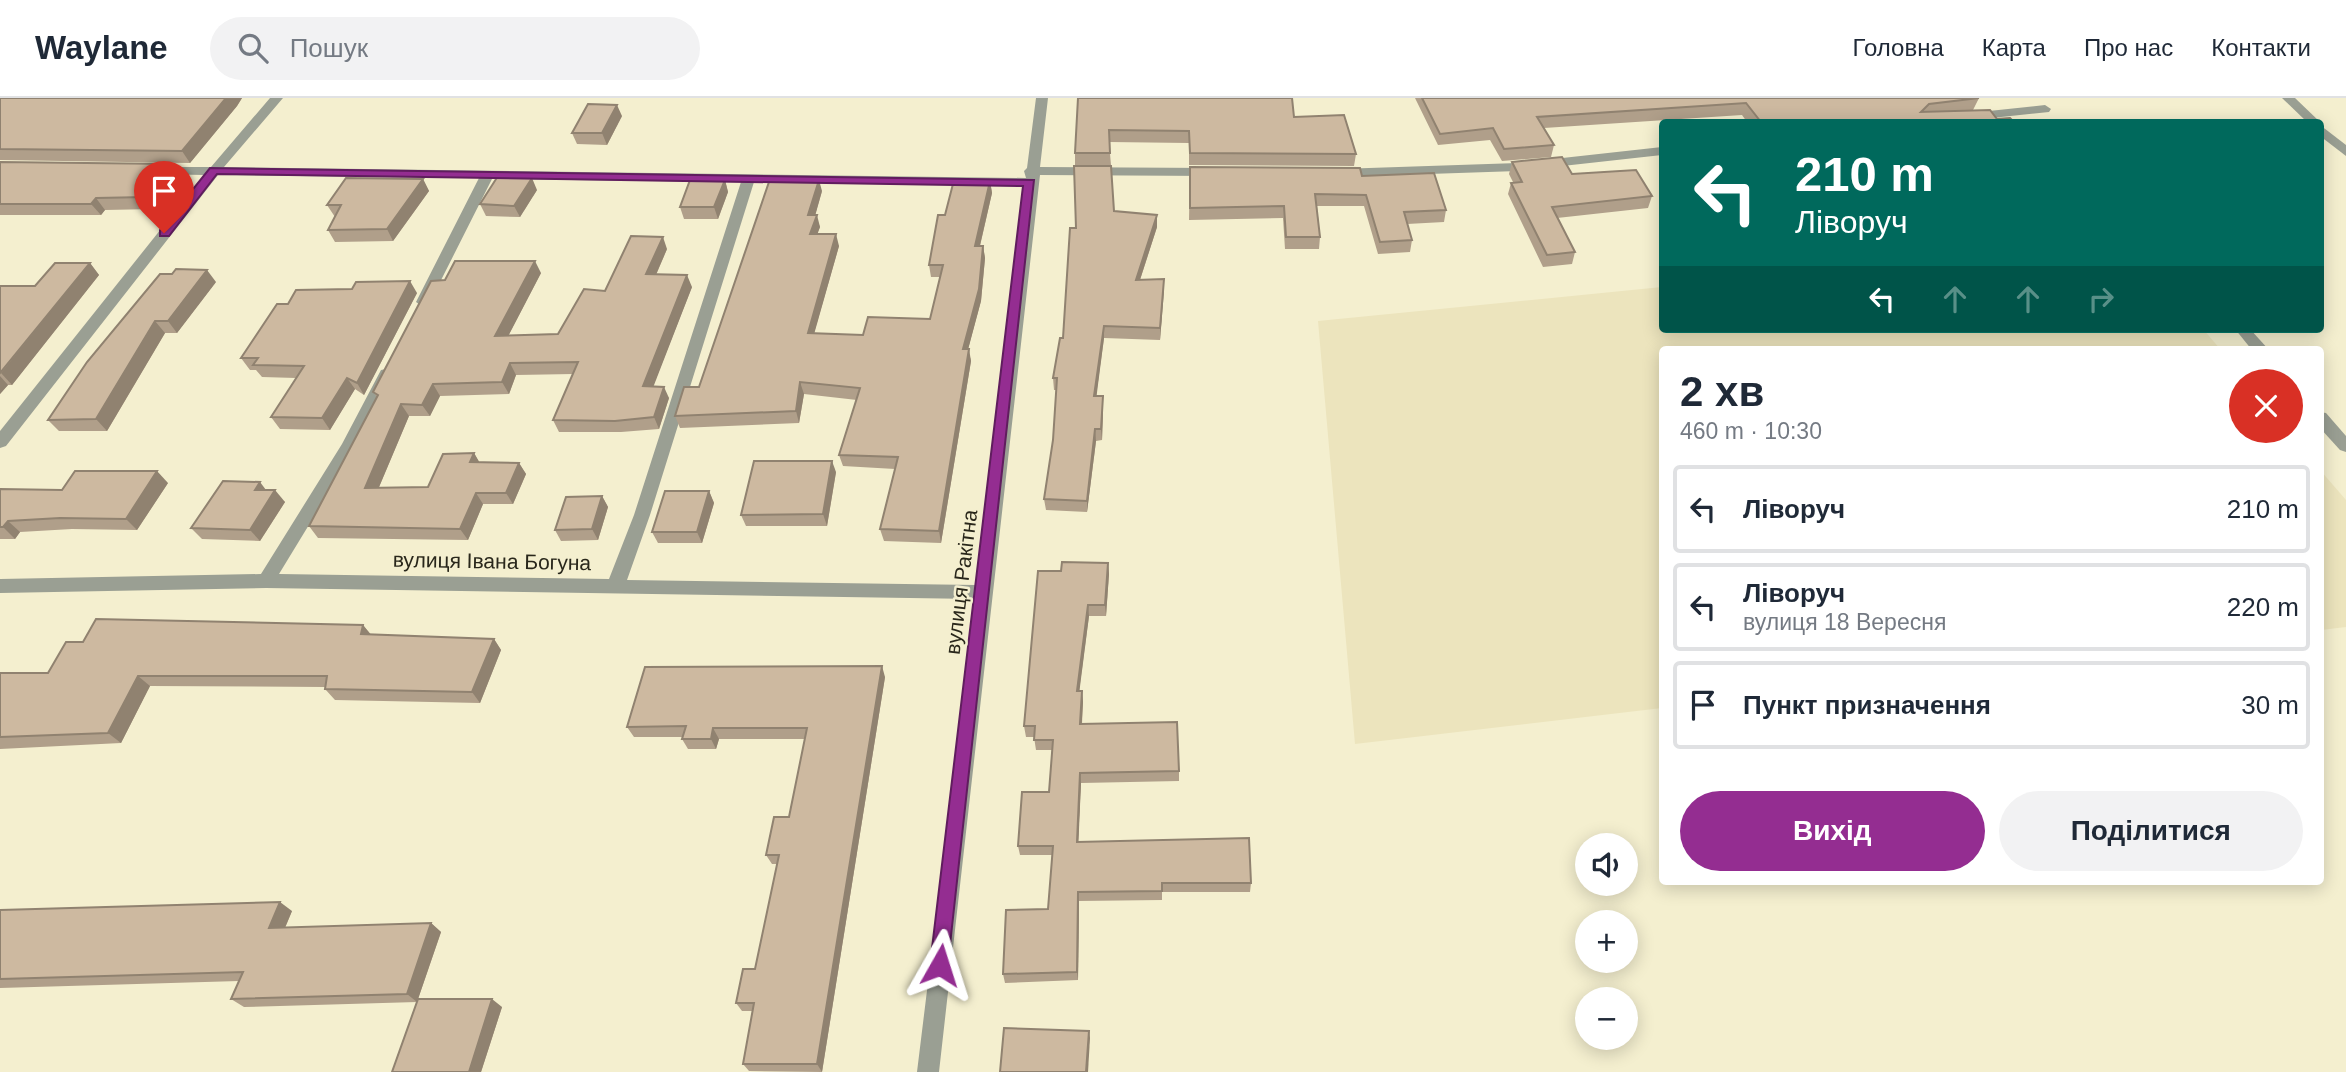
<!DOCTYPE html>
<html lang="uk">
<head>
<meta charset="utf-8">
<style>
	body { margin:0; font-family:Helvetica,sans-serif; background:#f2f2f3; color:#1f2937; height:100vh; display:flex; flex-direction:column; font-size:26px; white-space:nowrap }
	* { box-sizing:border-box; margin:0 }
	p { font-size:23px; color:#747a83 }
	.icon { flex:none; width:38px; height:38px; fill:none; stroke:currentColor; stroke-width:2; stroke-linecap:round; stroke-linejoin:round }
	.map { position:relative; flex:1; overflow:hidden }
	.panel { position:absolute; left:1659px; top:248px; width:665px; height:539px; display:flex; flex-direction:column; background:#fff; border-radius:7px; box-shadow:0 4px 18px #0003 }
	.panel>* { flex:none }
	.hud { position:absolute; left:1659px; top:21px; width:665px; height:214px; border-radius:7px; box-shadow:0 4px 18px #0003; background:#00695c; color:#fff; overflow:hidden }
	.fabs { position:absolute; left:1575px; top:735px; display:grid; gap:14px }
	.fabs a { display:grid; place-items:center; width:63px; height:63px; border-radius:50%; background:#fff; box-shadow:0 4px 18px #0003; font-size:35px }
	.pin { position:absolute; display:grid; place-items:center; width:60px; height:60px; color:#fff; margin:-72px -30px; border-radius:50% 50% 50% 0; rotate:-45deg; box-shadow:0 0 7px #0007 }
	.pin .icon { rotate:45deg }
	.me { position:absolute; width:77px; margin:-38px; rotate:6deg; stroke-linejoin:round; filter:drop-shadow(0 0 5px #0008) }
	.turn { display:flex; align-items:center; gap:24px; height:147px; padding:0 21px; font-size:32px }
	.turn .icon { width:91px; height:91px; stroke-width:2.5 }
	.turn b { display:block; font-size:49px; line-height:60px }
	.lanes { display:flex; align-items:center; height:66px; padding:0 21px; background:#0003; justify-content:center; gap:35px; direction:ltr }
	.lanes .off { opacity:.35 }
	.round { display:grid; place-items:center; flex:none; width:74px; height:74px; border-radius:37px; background:#f2f2f3 }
	.headline { display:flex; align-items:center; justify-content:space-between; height:119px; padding:0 21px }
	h1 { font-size:42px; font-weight:700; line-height:52px }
	.action { display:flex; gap:14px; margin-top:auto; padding:14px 21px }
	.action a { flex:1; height:80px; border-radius:42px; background:#942d91; color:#fff; font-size:28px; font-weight:700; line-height:80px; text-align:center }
	.action a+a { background:#f2f2f3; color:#1f2937 }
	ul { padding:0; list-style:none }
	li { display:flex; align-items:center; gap:21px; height:88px; margin:0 14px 10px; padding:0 7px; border:4px solid #e0e1e3; border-radius:7px }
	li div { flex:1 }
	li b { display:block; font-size:26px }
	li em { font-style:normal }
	header { display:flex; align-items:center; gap:42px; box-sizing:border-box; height:98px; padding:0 35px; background:#fff; border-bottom:2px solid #e0e1e3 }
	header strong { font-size:33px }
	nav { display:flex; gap:38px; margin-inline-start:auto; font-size:24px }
	.search { width:490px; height:63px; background:#f2f2f3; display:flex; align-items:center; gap:18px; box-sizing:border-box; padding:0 24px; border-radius:38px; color:#747a83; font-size:26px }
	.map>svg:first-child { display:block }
	.built { fill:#ece4bd }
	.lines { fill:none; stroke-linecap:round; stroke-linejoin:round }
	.minor { fill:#9a9f93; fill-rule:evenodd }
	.wall { fill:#b09f8a }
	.shaded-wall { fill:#908270 }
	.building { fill:#cdb9a0; stroke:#908270; stroke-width:2 }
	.route { fill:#942d91; stroke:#601d5e; stroke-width:2 }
	.labels { text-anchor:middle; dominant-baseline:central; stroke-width:5; stroke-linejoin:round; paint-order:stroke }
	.street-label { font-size:21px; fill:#29271b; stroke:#f4efcf }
</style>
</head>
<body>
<header>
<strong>Waylane</strong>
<div class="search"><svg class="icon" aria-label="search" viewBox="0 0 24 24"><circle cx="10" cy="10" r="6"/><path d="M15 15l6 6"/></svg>Пошук</div>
<nav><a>Головна</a><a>Карта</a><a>Про нас</a><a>Контакти</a></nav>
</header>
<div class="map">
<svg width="2346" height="974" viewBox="0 0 2346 974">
	<rect width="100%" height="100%" fill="#f4efcf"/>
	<!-- built -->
	<g class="built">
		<path d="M1662,189V231H2203L2221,252H1662V610L1355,646L1318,223Z"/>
		<path d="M2320,372L2346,402V529L2321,532Z"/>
	</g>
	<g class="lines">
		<!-- minor -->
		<g class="minor">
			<path d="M270,0H283L224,69L1026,80L1024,73L1027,70L1036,0H1048L1040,69L1213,70L1220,74L1213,78L1040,77L939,974H917L975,501L266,490L0,495V481L261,476L342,346L381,272L386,271L394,276L357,348L279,476L609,481L634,417L741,84L492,81L430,204L423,209L416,204L479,80L218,77L6,348L0,350V333L204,77L154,76L149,75V69H211ZM754,84L1025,88L976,487L627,482L650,417Z"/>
			<path d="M2282,0H2295L2320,24H2307Z"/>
			<path d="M2045,7L2051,11L2049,14L1954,24H1917L1923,20Z"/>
			<path d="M2320,27L2346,47V58L2320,38Z"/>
			<path d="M1662,49V57L1518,73L1339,79L1332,75L1339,71L1518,65Z"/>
			<path d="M2235,231H2250L2269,252H2252Z"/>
			<path d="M2320,314L2326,315L2346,338V354L2340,352L2320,330Z"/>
		</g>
	</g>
	<!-- wall -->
	<g class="wall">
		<path d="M0,0H242L237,8L190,65L0,62Z"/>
		<path d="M1078,0L1294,19L1356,56L1354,68L1189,67V45L1109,44L1111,67H1075V55Z"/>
		<path d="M1415,0H1979L1973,12L1997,21L2014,24H1747L1742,17L1544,30L1554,47L1551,59L1502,63L1490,42L1438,47Z"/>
		<path d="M622,18L607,47L577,46L572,35Z"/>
		<path d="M0,64L180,78L155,111L105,112L101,117H0Z"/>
		<path d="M1512,64L1572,76L1652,98L1648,110L1557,120L1575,154L1572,166L1543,169L1508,96L1511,85L1513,84L1509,76Z"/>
		<path d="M1190,69L1362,78L1446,112L1444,124L1407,126L1412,142L1410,154L1378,156L1364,108H1317L1320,139L1319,151H1285L1283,120L1189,122Z"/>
		<path d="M423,81L429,93L393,143L335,144L328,132L335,119L327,107Z"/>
		<path d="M725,82L728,94L718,121H684L680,109Z"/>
		<path d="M990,83L992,95L980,148H983L985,160L981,203L968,251L971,263L941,445L884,443L880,431L895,371L843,368L839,357L857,302L804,296L799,325L680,330L675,318L699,289L822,93L815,117L820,129L817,136L839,148L814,235L863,237L930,221L940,179H931L929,167L945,117Z"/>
		<path d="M537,92L520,119L486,118L480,106Z"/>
		<path d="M1114,113L1157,129L1140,182L1164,181L1160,242L1104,240L1096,298L1103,310L1102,342L1096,343L1087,414L1046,412L1044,401L1053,342L1056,292H1054L1053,280L1063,240L1076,130Z"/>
		<path d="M667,151L656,177L692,189L653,288L669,300L659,331L621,334H559L553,322L573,276L516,277L509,296L440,298L430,318H409L379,389H428L474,355L479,364L519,365L526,376L513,406H483L468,442L318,440L309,428L377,299L373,294L445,182L541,175L508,238L558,236L605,193Z"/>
		<path d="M90,165L99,177L12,287H8L0,296V188H35Z"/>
		<path d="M216,184L177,235H165L107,333H59L48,322L87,264Z"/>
		<path d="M417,195L364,297L355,291L330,332L280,331L271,319L296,280L262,279L256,272H250L241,260L288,206Z"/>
		<path d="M836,374L827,428H746L741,417Z"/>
		<path d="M168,385L137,432L72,431L20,434L15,441H0V391L62,392Z"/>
		<path d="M266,392L285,404L260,443L202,441L191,430Z"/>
		<path d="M709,393L714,405L702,445H658L652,434Z"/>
		<path d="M602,398L608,409L598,442L561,443L555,432Z"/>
		<path d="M1108,465L1109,476L1106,518H1089L1079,593H1082L1083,604L1082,626L1179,673V683L1081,685L1078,744L1251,785L1250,794H1162V802L1079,803L1078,882L1005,885L1003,876L1048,811L1052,757H1020L1018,748L1049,694L1052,652H1036L1034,639H1026L1024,628Z"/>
		<path d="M363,527L371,537L494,541L501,552L480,605L335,602L325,591V589L150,588L121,645L0,651V575H48L83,544Z"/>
		<path d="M885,579L822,974L749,973L743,966L753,913H742L736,905L755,871L777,766H772L766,757L789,719L805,641H719L716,651H688L682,641L683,639H634L627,629Z"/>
		<path d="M0,812L292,813L285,830L431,825L441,834L418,901L502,909L481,974H392L417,904L244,909L231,901L239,883L0,890Z"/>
	</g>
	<!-- shaded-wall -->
	<g class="shaded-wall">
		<path d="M226,0H242L237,8L190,65L182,53Z"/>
		<path d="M617,7L622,18L607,47L602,35Z"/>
		<path d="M172,66L180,78L155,111L147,99Z"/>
		<path d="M532,80L537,92L520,119L514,108Z"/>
		<path d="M423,81L429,93L393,143L387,131Z"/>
		<path d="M725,82L728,94L718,121L714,109Z"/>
		<path d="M819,82L822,93L812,129L808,117Z"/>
		<path d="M990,83L992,95L977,160L975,148Z"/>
		<path d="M96,100L105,112L101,117L91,106Z"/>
		<path d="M817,117L820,129L813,148L810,136Z"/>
		<path d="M1157,117V129L1136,194V182Z"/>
		<path d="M836,136L839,148L811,247L808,235Z"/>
		<path d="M663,139L667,151L651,188L646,176Z"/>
		<path d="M983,148L985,160L981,203L965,263L963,251Z"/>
		<path d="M535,163L541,175L502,250L495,238Z"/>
		<path d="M90,165L99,177L12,287L1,275Z"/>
		<path d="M207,172L216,184L177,235L168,223Z"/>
		<path d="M687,177L692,189L649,300L643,288Z"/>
		<path d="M1164,181V193L1160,242V230Z"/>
		<path d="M410,183L417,195L364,297L357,285Z"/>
		<path d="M155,223L165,235L107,333L96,321Z"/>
		<path d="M1104,228V240L1095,310L1094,298Z"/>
		<path d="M969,251L971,263L941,445L939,433Z"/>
		<path d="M510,265L516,277L509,296L502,284Z"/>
		<path d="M0,278L8,287L0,296Z"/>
		<path d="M347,280L355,291L330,332L322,320Z"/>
		<path d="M800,284L804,296L799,325L796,313Z"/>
		<path d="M433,286L440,298L430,318L422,307Z"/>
		<path d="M664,289L669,300L659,331L654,319Z"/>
		<path d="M1103,298V310L1102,342L1101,331Z"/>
		<path d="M401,306L409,318L374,401L365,390Z"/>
		<path d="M1095,331L1096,343L1087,414V403Z"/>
		<path d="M474,355L481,367L470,364Z"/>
		<path d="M832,363L836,374L827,428L823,416Z"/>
		<path d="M519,365L526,376L513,406L506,395Z"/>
		<path d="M157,373L168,385L137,432L126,421Z"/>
		<path d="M260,384L269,396L255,392Z"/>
		<path d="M275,392L285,404L260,443L250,432Z"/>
		<path d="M709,393L714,405L702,445L697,434Z"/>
		<path d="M476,395L483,406L468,442L460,431Z"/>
		<path d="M602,398L608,409L598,442L592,431Z"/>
		<path d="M8,423L20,434L15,441L3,429Z"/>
		<path d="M1108,465L1109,476L1106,518L1105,507Z"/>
		<path d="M1088,507L1089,518L1078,604L1077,593Z"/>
		<path d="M363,527L372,538L361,536Z"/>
		<path d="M494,541L501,552L480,605L472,594Z"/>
		<path d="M882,568L885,579L822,974L817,966Z"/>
		<path d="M138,578L150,588L121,645L108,635Z"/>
		<path d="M1082,593L1083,604L1081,637L1080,626Z"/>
		<path d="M713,630L719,641L716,651L711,641Z"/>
		<path d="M1080,675L1081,685L1078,754L1077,744Z"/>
		<path d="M1078,794L1079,803L1078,882L1077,874Z"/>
		<path d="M280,804L292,813L281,839L269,830Z"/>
		<path d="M431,825L441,834L417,904L407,896Z"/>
		<path d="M492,901L502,909L481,974H469Z"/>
		<path d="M1089,933L1090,940L1088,974H1086Z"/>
	</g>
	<!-- building -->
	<g class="building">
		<path d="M0,0H226L182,53L0,51Z"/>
		<path d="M1078,0H1292L1294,19L1344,17L1356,56L1190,55L1189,33L1109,32L1110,55H1075Z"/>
		<path d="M1422,0H1979L1929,6L1921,14L1990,12L1997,21L2010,20L2014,24H1761L1746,5L1537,19L1554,47L1504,51L1493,30L1440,36Z"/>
		<path d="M588,6L617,7L602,35H572Z"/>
		<path d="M1562,59L1572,76L1636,72L1652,98L1552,109L1575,154L1547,157L1511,85L1522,84L1512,64Z"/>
		<path d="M0,64L172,66L147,99L96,100L91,106H0Z"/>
		<path d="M1074,68H1111L1114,113L1157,117L1136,182L1164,181L1160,230L1104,228L1094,298H1103L1101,331H1095L1087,403L1044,401L1053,342L1057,280H1053L1060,240H1063L1070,130H1076Z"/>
		<path d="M1190,69L1360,70L1362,78L1434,75L1446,112L1404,114L1412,142L1380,144L1366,97L1315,96L1320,139H1286L1284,108L1190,110Z"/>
		<path d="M498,78L532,80L514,108L480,106Z"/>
		<path d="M346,80L423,81L387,131L328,132L341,107H327Z"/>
		<path d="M770,81L819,82L808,117H817L810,136H836L808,235L863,237L868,219L930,221L943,167H929L938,117H945L954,82L990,83L975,148H983L979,191L963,251H969L939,433L880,431L898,359L839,357L860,290L800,284L796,313L675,318L684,289H699Z"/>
		<path d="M690,82H725L714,109H680Z"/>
		<path d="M631,138L663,139L646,176L687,177L643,288L664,289L654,319L615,323L553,322L578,264L510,265L502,284L433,286L422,307L401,306L365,390L428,389L443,356L474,355L470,364L519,365L506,395H476L460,431L309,428L378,297L373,294L431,183L445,182L455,163H535L495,238L558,236L584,191L605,193Z"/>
		<path d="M55,165H90L0,275V188H35Z"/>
		<path d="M176,171L207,172L168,223H155L96,321L48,322L87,264L160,176H172Z"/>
		<path d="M410,183L357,285L347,280L322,320L271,319L304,268L253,267L258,260H241L277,206H288L296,192L352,191L356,184Z"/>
		<path d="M754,363H832L823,416L741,417Z"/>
		<path d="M75,373H157L126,421L60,420L8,423L3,429H0V391L62,392Z"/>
		<path d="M223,383L260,384L255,392H275L250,432L191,430Z"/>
		<path d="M665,393H709L697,434H652Z"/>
		<path d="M602,398L592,431L555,432L566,399Z"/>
		<path d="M1062,464L1108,465L1105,507H1088L1077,593H1082L1080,626L1177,624L1179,673L1080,675L1077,744L1249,740L1251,785H1162V793L1078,794L1077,874L1003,876L1006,812L1048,811L1053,748H1018L1022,694H1049L1053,642H1034L1035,628H1024L1038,473H1061Z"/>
		<path d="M96,521L363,527L361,536L494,541L472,594L325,591L327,578H138L108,635L0,639V575H48L66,544H83Z"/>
		<path d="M882,568L817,966H743L754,905H736L743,871H755L779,757H766L774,719H789L807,630H713L711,641H682L686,628L627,629L645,569Z"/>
		<path d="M280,804L269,830L431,825L407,896L231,901L243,874L0,881V812Z"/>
		<path d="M418,901H492L469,974H392Z"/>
		<path d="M1004,930L1089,933L1086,974H1000Z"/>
	</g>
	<!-- route -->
	<path class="route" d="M210,70L1034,82L947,874L940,877L933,874L930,867L1023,88L217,76L169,138H160V132Z"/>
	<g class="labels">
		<!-- street labels -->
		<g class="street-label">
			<text transform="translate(492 463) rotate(1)">вулиця Івана Богуна</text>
			<text transform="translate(961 484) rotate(-83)">вулиця Ракітна</text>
		</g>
	</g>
</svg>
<div class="fabs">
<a><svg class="icon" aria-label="sound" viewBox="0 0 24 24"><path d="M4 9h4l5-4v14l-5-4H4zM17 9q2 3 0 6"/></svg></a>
<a>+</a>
<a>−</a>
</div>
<div class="pin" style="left:164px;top:135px;background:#d93025"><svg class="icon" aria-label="arrive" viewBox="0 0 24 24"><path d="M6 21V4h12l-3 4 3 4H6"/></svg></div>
<svg class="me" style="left:940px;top:867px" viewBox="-20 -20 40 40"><path d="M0-17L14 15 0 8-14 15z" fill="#942d91" stroke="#fff" stroke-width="4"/></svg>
<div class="hud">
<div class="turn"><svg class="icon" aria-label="left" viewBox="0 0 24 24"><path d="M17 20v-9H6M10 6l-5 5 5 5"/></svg><div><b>210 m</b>Ліворуч</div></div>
<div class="lanes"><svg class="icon" aria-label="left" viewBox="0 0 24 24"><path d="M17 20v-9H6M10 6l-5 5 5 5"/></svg><svg class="icon off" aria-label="ahead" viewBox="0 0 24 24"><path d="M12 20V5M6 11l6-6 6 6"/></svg><svg class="icon off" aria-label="ahead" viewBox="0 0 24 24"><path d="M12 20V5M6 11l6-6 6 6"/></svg><svg class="icon off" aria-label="right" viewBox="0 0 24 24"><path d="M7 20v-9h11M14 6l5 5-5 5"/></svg></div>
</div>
<section class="panel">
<div class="headline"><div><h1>2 хв</h1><p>460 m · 10:30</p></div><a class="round" style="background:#d93025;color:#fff"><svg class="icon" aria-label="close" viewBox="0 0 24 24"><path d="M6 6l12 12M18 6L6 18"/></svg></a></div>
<ul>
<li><svg class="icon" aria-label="left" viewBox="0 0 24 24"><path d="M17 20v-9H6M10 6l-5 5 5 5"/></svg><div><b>Ліворуч</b></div><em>210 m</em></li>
<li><svg class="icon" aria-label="left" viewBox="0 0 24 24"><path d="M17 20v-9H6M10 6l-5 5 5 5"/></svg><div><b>Ліворуч</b><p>вулиця 18 Вересня</p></div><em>220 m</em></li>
<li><svg class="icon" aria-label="arrive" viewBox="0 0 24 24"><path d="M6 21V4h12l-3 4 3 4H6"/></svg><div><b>Пункт призначення</b></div><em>30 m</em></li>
</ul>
<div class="action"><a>Вихід</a><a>Поділитися</a></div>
</section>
</div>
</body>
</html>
